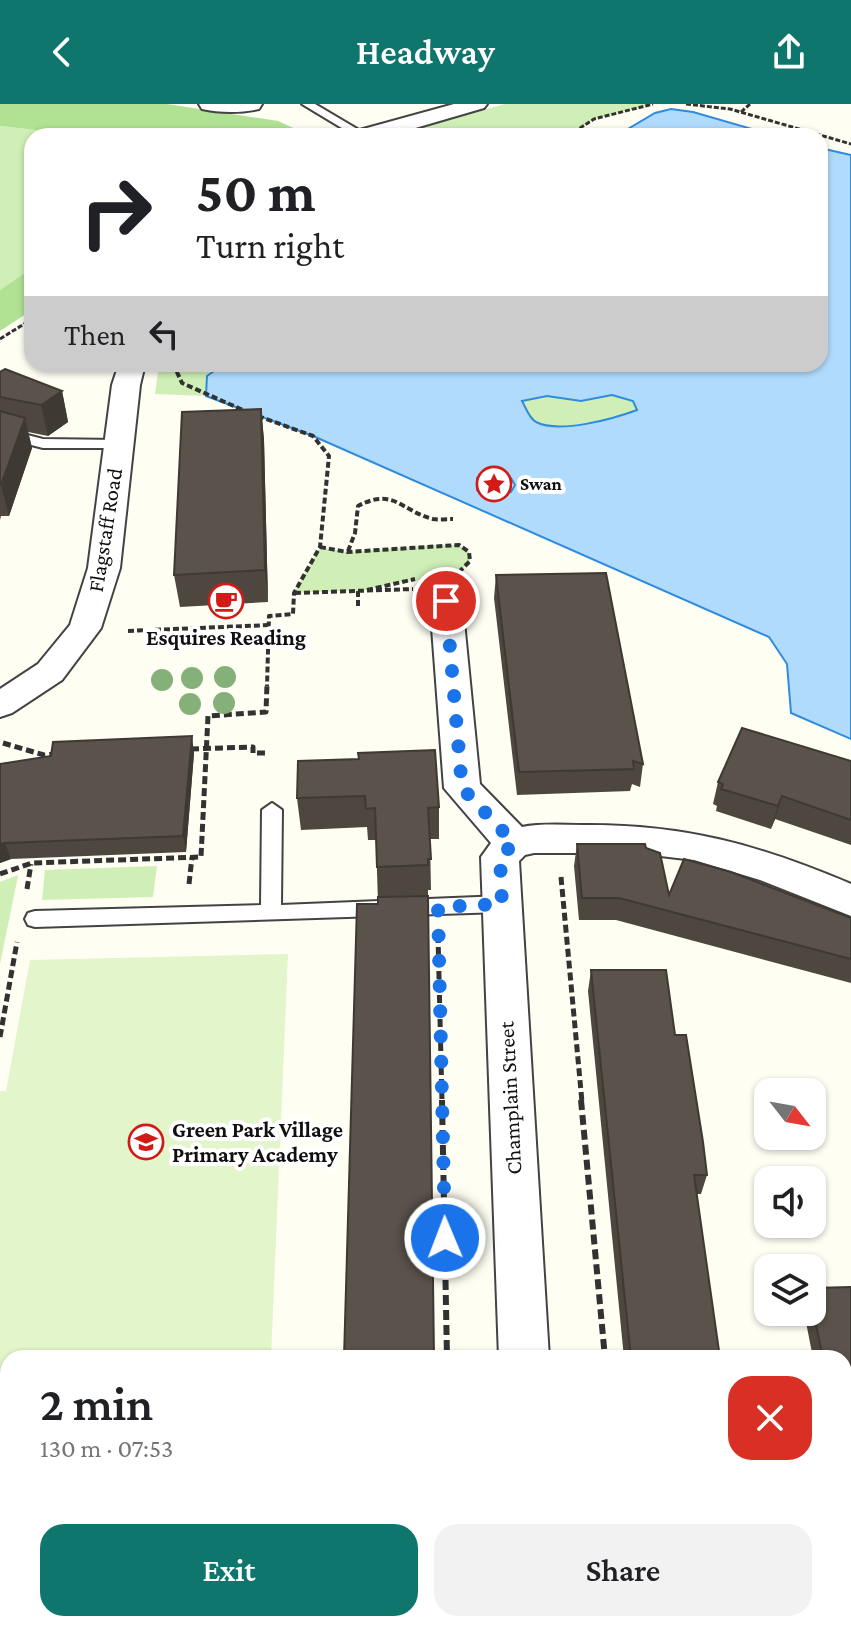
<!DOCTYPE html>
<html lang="en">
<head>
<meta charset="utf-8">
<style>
	body { margin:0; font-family:"Crimson Pro",serif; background:#f2f2f2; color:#202124; height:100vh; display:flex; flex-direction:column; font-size:30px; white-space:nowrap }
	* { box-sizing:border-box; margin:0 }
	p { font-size:26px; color:#757577 }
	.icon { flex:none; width:44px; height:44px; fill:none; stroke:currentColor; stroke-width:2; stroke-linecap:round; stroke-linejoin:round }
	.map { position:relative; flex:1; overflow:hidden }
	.drawer { position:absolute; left:0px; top:1246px; width:852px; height:282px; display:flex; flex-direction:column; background:#fff; border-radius:24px 24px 0 0; box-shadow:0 2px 6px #0004 }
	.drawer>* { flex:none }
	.top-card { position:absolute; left:24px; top:24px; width:804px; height:244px; border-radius:24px; box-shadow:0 2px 6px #0004; background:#fff; color:#202124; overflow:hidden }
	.needle { width:52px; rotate:121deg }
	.buttons { position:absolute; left:754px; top:974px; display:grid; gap:16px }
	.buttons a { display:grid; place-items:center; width:72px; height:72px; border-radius:16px; background:#fff; box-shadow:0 2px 6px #0004; font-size:40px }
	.pin { position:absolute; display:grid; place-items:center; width:68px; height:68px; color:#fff; margin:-34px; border:4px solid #fff; border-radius:50%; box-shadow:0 2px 8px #0007 }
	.me { position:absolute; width:88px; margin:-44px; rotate:359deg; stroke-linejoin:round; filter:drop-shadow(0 0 6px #0008) }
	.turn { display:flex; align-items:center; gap:28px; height:168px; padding:0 40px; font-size:36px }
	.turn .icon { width:104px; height:104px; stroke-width:2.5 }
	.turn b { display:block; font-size:56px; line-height:68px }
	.then { display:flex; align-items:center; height:76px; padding:0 40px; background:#0003; gap:16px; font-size:30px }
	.round { display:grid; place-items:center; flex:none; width:84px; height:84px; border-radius:24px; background:#f2f2f2 }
	.headline { display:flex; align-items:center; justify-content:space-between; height:136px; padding:0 40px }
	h1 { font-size:48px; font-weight:600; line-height:60px }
	.button { display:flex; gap:16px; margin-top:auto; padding:16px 40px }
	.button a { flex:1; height:92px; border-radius:24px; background:#0f766e; color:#fff; font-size:32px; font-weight:600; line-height:92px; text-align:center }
	.button a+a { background:#f2f2f2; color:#202124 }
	header { display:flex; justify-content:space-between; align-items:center; height:104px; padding:0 40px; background:#0f766e; color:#fff; font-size:36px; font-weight:600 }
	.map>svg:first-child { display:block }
	.green { fill:#d0efb7 }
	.forest { fill:#b1e294 }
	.pitch { fill:#e3f5ca }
	.water { fill:#b1dbfd; stroke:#2f8bdd; stroke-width:2; fill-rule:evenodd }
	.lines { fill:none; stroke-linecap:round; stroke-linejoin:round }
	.service-casing { stroke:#434343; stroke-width:4 }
	.minor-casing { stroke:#434343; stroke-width:4 }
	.tertiary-casing { stroke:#434343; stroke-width:4 }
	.path-far3 { stroke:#323232; stroke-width:3; stroke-dasharray:5 2; stroke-linecap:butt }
	.path-far2 { stroke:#323232; stroke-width:4; stroke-dasharray:6 3; stroke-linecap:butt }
	.path-far1 { stroke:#323232; stroke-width:5; stroke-dasharray:8 4; stroke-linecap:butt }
	.path { stroke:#323232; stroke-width:6; stroke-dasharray:10 5; stroke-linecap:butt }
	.service { fill:#fff; fill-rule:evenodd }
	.minor { fill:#fff; fill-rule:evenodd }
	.tertiary { fill:#fff; fill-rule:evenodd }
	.tree { fill:#86b07a }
	.wall { fill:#4d4740 }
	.shaded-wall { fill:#3f3934 }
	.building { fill:#5a524b; stroke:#3f3934; stroke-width:2 }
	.route { stroke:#1a73e8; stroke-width:14; stroke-dasharray:0 25.2 }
	.labels { text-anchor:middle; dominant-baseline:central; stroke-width:8; stroke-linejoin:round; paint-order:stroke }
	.far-poi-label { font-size:18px; font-weight:bold; fill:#101010; stroke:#fff; text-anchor:start }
	.street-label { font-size:22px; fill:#101010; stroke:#fff }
	.poi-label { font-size:22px; font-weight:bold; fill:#101010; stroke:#fff }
</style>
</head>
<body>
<header><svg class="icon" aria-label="back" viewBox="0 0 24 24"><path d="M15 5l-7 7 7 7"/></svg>Headway<svg class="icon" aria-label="share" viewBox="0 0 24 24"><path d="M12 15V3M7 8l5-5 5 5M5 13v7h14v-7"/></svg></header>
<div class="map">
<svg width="851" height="1527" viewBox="0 0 851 1527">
	<rect width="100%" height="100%" fill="#fffef3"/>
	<!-- green -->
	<g class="green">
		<path d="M505,0H653L594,15L568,32H387Z"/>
		<path d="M0,22L88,32H32V164L0,186Z"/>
		<path d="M159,260H224L207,272L206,292L155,290Z"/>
		<path d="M612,291L634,297L637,307C614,315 558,330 536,317C529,313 525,303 522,296L547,292L581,297Z"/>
		<path d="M436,441H459L469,448L470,457L457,470L442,474L393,479L367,486L294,489L320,443L347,448Z"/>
		<path d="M157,762L153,793L42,796L45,766Z"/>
		<path d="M18,771V772L0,860V778Z"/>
	</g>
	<!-- forest -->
	<g class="forest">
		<path d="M0,0H167L278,17L302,28L299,32H88L0,22Z"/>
		<path d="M32,164V206L0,227V186Z"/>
	</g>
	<!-- pitch -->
	<path class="pitch" d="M288,850L271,1254H8V1312H0V987H6L30,856Z"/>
	<!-- water -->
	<g class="water">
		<path d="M671,5L693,8L776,32H616L655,9Z"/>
		<path d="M820,44L851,51V635L791,609L787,560L769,533L313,332L206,292L207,272L224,260H820ZM612,291L633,297L637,306C613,315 559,330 536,318C529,314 526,304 522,297L547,292L581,297ZM494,369L511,374L515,381L511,388L493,393L477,386V374Z"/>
	</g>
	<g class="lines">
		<!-- service casing -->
		<g class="service-casing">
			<g id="service">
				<path d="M302,0H315L369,32H355Z"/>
				<path d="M0,324L43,335L118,336L125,340L118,344H43L0,333Z"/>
				<path d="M272,699L282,706L281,801L502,792L509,794L512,800L509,806L502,808L35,823L28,821L25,815L28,809L35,807L261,801L262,706Z"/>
				<path d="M3,1453L8,1455V1495L0,1498V1454Z"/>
			</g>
		</g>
		<!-- minor casing -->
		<g class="minor-casing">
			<g id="minor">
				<path d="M454,0H487L484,4L388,32H353L356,27Z"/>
				<path d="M119,260H145L140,281L120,464L101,524L62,576L12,609L0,613V585L38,560L70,521L88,464L112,281Z"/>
				<path d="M446,487L457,490L462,497L480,680L522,723C542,719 563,721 583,721C684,720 759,741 851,780V812L760,776L694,756L635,749H534L525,751L519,757L549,1254H499L481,753L491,739L444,684L430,497L435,490Z"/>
				<path d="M513,1520H569L570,1527H514Z"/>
			</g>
		</g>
		<!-- tertiary casing -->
		<g class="tertiary-casing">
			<path id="tertiary" d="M199,0H262L259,5C242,9 219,9 202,5Z"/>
		</g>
		<!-- path-far3 -->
		<g class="path-far3">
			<path d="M686,0L730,5L851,40"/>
			<path d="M741,8L750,0"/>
			<path d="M568,32L594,15L653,0"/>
			<path d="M0,235L32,215"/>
		</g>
		<!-- path-far2 -->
		<g class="path-far2">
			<path d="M180,260L176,266L182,279L245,307"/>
			<path d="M258,312L313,332L329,352L320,443L294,489L293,510L269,512L267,582"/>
			<path d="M320,443L347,448L459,441L469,448L470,457L460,467"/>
			<path d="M348,447L355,429L358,402C394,383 401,407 433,415C439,416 447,415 453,415"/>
			<path d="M367,486L415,475"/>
			<path d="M358,487V502"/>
			<path d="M295,489L413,485"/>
			<path d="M128,527L269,521"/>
		</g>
		<!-- path-far1 -->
		<g class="path-far1">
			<path d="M3,639L44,651L57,650"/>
			<path d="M191,645L253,643V649H268"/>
			<path d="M0,770L32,759L201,753L208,612L266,608L267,580"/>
			<path d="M561,773L582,998"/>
			<path d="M189,780L192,753"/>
			<path d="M27,785L31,760"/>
			<path d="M438,831L442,998"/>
			<path d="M0,933L17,838"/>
		</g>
		<!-- path -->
		<g class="path">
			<path d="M442,996L447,1254"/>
			<path d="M581,996L605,1254"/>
			<path d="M453,1520V1527"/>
			<path d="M629,1520L630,1527"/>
		</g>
		<!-- service -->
		<use href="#service" class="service"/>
		<!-- minor -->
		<use href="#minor" class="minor"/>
		<!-- tertiary -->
		<use href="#tertiary" class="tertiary"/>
	</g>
	<!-- trees -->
	<g class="tree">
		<circle cx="225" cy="573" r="11"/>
		<circle cx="192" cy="574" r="11"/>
		<circle cx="162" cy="576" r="11"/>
		<circle cx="224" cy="599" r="11"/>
		<circle cx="190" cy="600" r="11"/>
	</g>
	<!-- wall -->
	<g class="wall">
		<path d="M0,268L62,287L68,318L48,332L28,328L32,344L9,412H1L0,416Z"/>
		<path d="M261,305L264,336L268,498L180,503L174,471Z"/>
		<path d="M496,471L643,660L640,683L632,680L630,687L517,691L494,494Z"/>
		<path d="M194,649L186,748L11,755L0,759V660Z"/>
		<path d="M298,657L439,703V735H430L431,786H428V792L378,800L376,736H368L367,723L301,726L297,694Z"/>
		<path d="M851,657V741L775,715L771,725L716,707L717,702L713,700L718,678Z"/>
		<path d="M577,740L646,744L669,791L851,814V879L616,816H579L574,762Z"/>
		<path d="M591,866L675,931L707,1071L701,1090H696L719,1254H624L588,887Z"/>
		<path d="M851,1183V1312L844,1313V1254H813L804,1208H812V1184Z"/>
		<path d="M651,1520H757L758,1527H651Z"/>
	</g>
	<!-- shaded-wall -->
	<g class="shaded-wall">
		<path d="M62,287L68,318L48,332L41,301Z"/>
		<path d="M261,305L264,336L268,498L265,466Z"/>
		<path d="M25,314L32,344L9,412L1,381Z"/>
		<path d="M192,632L194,649L186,748L183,732Z"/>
		<path d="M782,692L775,715L771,725L778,702Z"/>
		<path d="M5,739L11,755L0,759V740Z"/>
	</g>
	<!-- building -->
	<g class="building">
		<path d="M5,265L62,287L41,301L0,293V268Z"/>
		<path d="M261,305L265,466L174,471L182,308Z"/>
		<path d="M0,307L25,314L1,381H0Z"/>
		<path d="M606,469L643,660L633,657L634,665L519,668L496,471Z"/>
		<path d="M742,624L851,657V716L782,692L778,702L721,685L723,680L718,678Z"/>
		<path d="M192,632L183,732L5,739L0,740V660L51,652L53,638Z"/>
		<path d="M435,646L439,703L428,704L431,755H428V761L377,763L375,704L366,705L365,692L297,694L298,657L359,655L358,649Z"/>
		<path d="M577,740H645L646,744L660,749L669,791L684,755L731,768L851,814V855L619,794H582Z"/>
		<path d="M428,792L434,1254H344L357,800H378V793Z"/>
		<path d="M591,866H666L675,931H686L703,1038L707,1071H694L720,1254H631Z"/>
		<path d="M851,1183V1301H844V1254H823L812,1202V1184Z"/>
		<rect x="336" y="1520" width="102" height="7"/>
		<path d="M658,1520H757L758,1527H659Z"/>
	</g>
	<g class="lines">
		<!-- route -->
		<path class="route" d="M445,1134L438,803L502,800L500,753L514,739L462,684L446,497"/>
	</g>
	<!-- icons -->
	<defs>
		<g id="sight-ring" transform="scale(1.8)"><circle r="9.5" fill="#fff" stroke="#d21b16" stroke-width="1.5"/><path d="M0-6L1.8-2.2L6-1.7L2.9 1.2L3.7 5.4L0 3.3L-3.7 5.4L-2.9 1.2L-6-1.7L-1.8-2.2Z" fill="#d21b16"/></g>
		<g id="cafe-ring" transform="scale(1.8)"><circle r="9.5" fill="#fff" stroke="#d21b16" stroke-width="1.5"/><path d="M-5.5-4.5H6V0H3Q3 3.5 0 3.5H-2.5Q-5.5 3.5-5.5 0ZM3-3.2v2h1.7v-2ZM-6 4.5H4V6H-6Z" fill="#d21b16"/></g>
		<g id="school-ring" transform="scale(1.8)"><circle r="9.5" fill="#fff" stroke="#d21b16" stroke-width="1.5"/><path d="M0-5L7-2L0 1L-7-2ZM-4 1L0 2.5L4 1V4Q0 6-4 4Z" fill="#d21b16"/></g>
	</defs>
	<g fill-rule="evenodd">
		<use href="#sight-ring" x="494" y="380"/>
		<use href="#cafe-ring" x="226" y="497"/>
		<use href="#school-ring" x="146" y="1038"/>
	</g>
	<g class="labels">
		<!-- far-poi labels -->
		<g class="far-poi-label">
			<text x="520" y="380">Swan</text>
		</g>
		<!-- street labels -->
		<g class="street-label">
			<text transform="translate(105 426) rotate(-81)">Flagstaff Road</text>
			<text transform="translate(510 994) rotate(-93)">Champlain Street</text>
		</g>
		<!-- poi labels -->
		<g class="poi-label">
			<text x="226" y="533">Esquires Reading</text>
			<text x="172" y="1025" text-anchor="start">Green Park Village<tspan x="172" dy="25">Primary Academy</tspan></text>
		</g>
	</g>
</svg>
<div class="buttons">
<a><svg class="needle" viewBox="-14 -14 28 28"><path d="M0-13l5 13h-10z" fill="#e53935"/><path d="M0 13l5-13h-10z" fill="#757577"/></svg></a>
<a><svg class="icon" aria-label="sound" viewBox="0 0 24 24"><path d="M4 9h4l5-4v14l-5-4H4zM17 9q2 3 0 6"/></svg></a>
<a><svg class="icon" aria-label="layers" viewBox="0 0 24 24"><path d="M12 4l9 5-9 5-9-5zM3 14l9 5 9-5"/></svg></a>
</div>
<div class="pin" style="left:446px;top:497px;background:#d93025"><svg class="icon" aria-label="arrive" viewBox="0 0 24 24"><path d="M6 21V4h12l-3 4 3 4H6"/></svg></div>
<svg class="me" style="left:445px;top:1134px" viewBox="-20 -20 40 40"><circle r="17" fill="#1a73e8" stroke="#fff" stroke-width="3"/><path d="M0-11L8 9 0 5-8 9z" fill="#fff"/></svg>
<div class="top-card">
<div class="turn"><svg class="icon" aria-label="right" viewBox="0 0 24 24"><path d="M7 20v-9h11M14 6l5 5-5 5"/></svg><div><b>50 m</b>Turn right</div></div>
<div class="then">Then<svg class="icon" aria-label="left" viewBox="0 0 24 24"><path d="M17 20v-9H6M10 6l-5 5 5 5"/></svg></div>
</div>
<section class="drawer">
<div class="headline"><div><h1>2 min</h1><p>130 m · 07:53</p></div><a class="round" style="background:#d93025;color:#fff"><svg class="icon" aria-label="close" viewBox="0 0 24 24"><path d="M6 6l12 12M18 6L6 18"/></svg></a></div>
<div class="button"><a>Exit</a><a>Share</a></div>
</section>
</div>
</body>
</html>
